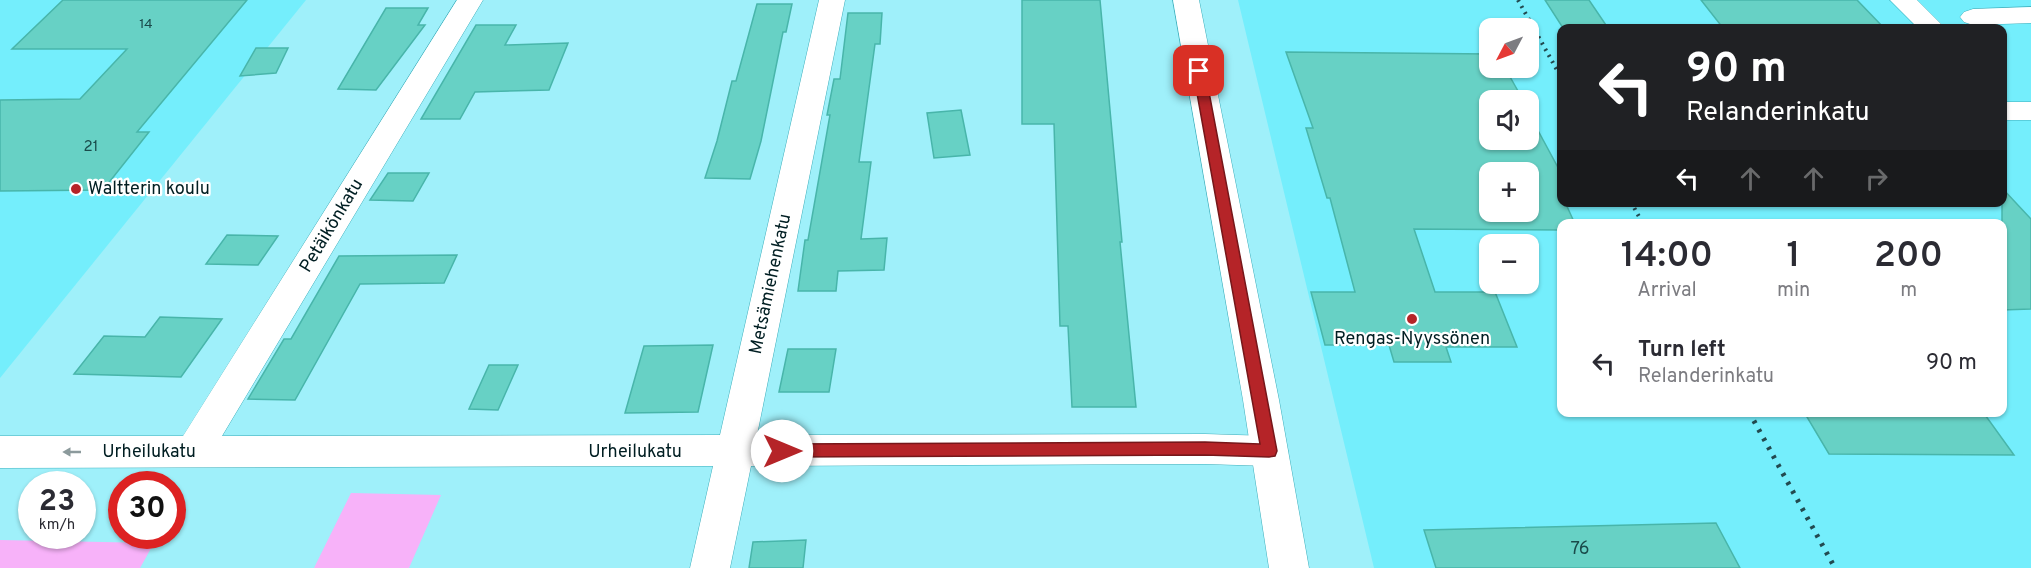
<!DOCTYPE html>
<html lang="en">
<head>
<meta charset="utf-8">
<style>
	body { margin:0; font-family:Overpass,sans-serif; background:#f7f7f7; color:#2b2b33; height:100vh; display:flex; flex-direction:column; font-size:22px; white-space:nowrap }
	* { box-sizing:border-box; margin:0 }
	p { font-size:20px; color:#7c7c81 }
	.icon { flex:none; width:33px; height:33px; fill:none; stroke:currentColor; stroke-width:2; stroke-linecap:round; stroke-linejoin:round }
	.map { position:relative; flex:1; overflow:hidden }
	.panel { position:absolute; left:1557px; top:219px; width:450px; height:198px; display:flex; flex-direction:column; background:#fff; border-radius:12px; box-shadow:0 2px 4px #0004 }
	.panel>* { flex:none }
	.top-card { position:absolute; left:1557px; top:24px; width:450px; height:183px; border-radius:12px; box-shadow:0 2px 4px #0004; background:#202124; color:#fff; overflow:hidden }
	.needle { width:39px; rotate:229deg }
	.buttons { position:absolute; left:1479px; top:18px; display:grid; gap:12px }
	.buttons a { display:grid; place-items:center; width:60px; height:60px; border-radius:12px; background:#fff; box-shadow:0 2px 4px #0004; font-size:30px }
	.speed { position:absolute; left:18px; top:471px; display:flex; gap:12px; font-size:30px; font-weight:700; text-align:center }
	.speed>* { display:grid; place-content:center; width:78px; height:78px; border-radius:50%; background:#fff; box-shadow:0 2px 4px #0004; line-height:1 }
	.speed small { font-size:15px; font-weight:400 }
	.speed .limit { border:9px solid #d22; background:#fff; color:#111 }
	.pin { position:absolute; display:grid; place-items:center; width:51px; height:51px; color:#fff; margin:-26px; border-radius:12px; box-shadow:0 3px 9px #0006 }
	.me { position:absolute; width:66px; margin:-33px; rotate:90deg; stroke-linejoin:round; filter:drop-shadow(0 0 4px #0008) }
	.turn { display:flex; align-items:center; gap:21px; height:126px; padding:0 30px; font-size:27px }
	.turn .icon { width:78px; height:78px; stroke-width:2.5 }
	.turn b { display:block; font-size:42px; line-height:51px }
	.lanes { display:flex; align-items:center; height:57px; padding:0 30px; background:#0003; justify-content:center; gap:30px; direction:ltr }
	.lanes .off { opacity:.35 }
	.eta { display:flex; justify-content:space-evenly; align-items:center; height:102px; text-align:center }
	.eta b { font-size:36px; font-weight:600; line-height:42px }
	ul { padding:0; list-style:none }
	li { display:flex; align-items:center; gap:18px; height:84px; padding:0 30px }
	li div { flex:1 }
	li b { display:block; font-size:22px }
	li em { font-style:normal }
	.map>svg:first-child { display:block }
	.built { fill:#74eefc; fill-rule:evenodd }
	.green { fill:#f7b2f9 }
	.building { fill:#67d1c5; stroke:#48b5aa; stroke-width:1.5; fill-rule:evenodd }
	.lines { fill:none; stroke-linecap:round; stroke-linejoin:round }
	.street-casing { stroke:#3eaebb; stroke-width:1 }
	.secondary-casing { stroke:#3eaebb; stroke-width:1 }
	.street { fill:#fff; fill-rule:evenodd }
	.secondary { fill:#fff; fill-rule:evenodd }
	.rail-far1 { stroke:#224a50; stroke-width:4; stroke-dasharray:2 5; stroke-linecap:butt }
	.rail { stroke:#224a50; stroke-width:5; stroke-dasharray:3 7; stroke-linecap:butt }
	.oneway { fill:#8c9a9c }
	.route { fill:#b52428; stroke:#76171a; stroke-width:1.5 }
	.poi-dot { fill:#b52428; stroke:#fff; stroke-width:2 }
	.labels { text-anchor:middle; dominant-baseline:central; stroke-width:4.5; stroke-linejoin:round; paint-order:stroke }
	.far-number-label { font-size:14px; fill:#1a4b4b }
	.number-label { font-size:15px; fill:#1a4b4b }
	.poi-label { font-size:18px; fill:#001e22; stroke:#fff; text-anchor:start }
	.street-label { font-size:18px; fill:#001e22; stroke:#fff }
	.near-number-label { font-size:18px; fill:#1a4b4b }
</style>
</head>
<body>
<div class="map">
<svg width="2031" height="568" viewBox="0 0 2031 568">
	<rect width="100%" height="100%" fill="#9ff0fa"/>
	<!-- built -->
	<g class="built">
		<path d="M0,0H306L0,378Z"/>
		<path d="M1238,0H2031V568H1374ZM1490,28H1528V68H1490ZM1562,28H2002V202H1562ZM1490,100H1528V140H1490ZM1490,172H1528V212H1490ZM1562,224H2002V412H1562ZM1490,244H1528V284H1490Z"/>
	</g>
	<!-- green -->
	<g class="green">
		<path d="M351,493L441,495L409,568H314Z"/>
		<path d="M0,540L154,543L140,568H0Z"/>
	</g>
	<!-- building -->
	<g class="building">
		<path d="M63,0H247L137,132H149L103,190L0,191V100L80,99L127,49H12Z"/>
		<path d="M1022,0H1100L1122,242H1120L1136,407H1072L1068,326H1060L1054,124H1022Z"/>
		<path d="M1545,0H1589L1608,28H1563Z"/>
		<path d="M1701,0H1857L1884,28H1723Z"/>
		<path d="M757,4H792L786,32H783L761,141L750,179L705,178L717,141L732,81H736Z"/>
		<path d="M386,8H428L418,25H425L376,90L338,89Z"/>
		<path d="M848,13H882L880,44H875L859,162H871L861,239L887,238L884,270L838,271L836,291H798L805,240H808L830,115H827L834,79H840Z"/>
		<path d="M476,25H516L505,45L568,43L549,90L475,92L460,119H421Z"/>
		<path d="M256,48H288L276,73L240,76Z"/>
		<path d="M1286,52L1490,54V68H1505L1523,100H1490V140H1528V112L1562,175V202H1565L1575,224H1562V230L1414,229L1435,292H1495L1517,347H1446L1451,362H1394L1389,345H1325L1311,292H1355L1330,198H1327L1306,128H1313ZM1490,172H1528V212H1490Z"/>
		<path d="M961,110L970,155L934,158L927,113Z"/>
		<path d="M388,173H429L413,201L370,200Z"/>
		<path d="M2002,188L2031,219V309L2002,310Z"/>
		<path d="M227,235L278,236L258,265L206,264Z"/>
		<path d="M457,255L444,283L360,284L295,400L248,399L284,339H291L339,256Z"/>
		<path d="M160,317L222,319L181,377L74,374L104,336L145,337Z"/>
		<path d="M713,345L698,412L625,413L644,346Z"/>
		<path d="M788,349H836L829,392H779Z"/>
		<path d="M489,365H518L498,410L469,409Z"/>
		<path d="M1804,412H1983L2014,455L1829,454Z"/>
		<path d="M1716,523L1740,568H1436L1424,530Z"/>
		<path d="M806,540L803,568H749L753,542Z"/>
	</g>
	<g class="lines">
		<!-- street casing -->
		<g class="street-casing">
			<g id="street">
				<path d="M457,0H483L222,436L720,435L819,0H845L757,435L1205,434L1269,436L1282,440L1288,451L1282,462L1269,466L1205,464L751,466L730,568H690L713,466L0,468V436H183Z"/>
				<path d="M1890,0H1917L1945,28H1918Z"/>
				<path d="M2031,7V23L1973,25L1964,22L1960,17L1964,12L1973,9Z"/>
				<rect x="2002" y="102" width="29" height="18"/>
			</g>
		</g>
		<!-- secondary casing -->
		<g class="secondary-casing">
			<path id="secondary" d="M1173,0H1199L1279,400L1309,568H1269L1243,400Z"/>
		</g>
		<!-- street -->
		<use href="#street" class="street"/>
		<!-- secondary -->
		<use href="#secondary" class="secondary"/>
		<!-- rail-far1 -->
		<g class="rail-far1">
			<path d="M1518,0L1562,79"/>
			<path d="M1631,202L1643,224"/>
		</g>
		<!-- rail -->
		<path class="rail" d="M1749,412L1835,568"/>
	</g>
	<!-- one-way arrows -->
	<defs><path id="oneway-solid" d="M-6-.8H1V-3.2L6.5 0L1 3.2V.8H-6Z" transform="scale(1.5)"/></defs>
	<use class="oneway" href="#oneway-solid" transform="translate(72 452) rotate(180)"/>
	<!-- route -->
	<path class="route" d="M1199,67L1205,71L1277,451L1275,456L1269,457L1205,455L782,457L776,455L774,451L776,446L782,444L1205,442L1260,444L1193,71Z"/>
	<!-- markers -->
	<g class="poi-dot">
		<circle cx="76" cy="189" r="6"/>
		<circle cx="1412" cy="319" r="6"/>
	</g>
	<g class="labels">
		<!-- far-number labels -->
		<g class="far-number-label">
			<text x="146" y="24">14</text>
		</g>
		<!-- number labels -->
		<g class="number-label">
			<text x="91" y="147">21</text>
		</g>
		<!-- poi labels -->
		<g class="poi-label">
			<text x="88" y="189">Waltterin koulu</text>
			<text x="1412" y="339" text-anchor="middle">Rengas-Nyyssönen</text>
		</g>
		<!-- street labels -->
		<g class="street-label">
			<text transform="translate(332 226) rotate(-59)">Petäikönkatu</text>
			<text transform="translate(771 284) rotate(-78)">Metsämiehenkatu</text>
			<text x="149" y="452">Urheilukatu</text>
			<text x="635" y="452">Urheilukatu</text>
		</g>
		<!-- near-number labels -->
		<g class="near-number-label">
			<text x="1580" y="549">76</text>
		</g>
	</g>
</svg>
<div class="buttons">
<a><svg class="needle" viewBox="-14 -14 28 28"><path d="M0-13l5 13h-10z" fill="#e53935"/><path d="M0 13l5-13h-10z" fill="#7c7c81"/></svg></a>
<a><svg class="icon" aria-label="sound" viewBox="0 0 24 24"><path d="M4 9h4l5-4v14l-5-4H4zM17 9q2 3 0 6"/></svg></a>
<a>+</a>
<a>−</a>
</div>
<div class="speed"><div>23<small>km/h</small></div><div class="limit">30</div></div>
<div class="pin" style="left:1199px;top:71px;background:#d93025"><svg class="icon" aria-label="arrive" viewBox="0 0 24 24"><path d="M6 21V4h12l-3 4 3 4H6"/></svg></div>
<svg class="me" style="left:782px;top:451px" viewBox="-20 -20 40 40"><circle r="19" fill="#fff"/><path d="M0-13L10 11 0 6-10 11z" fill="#b52428"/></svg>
<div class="top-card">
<div class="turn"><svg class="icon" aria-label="left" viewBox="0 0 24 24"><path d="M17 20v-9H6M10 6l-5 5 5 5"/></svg><div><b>90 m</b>Relanderinkatu</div></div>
<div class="lanes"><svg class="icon" aria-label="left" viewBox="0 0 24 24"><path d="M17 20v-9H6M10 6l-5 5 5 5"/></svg><svg class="icon off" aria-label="ahead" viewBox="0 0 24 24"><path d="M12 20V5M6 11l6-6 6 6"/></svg><svg class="icon off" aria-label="ahead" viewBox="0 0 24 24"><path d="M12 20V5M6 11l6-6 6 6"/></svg><svg class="icon off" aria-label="right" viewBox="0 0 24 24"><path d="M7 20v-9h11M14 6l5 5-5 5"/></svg></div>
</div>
<section class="panel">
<div class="eta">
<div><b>14:00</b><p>Arrival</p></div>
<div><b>1</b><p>min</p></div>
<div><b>200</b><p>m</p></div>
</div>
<ul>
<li><svg class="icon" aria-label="left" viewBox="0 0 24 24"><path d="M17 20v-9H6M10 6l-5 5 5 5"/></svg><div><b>Turn left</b><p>Relanderinkatu</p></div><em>90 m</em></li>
</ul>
</section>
</div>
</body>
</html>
